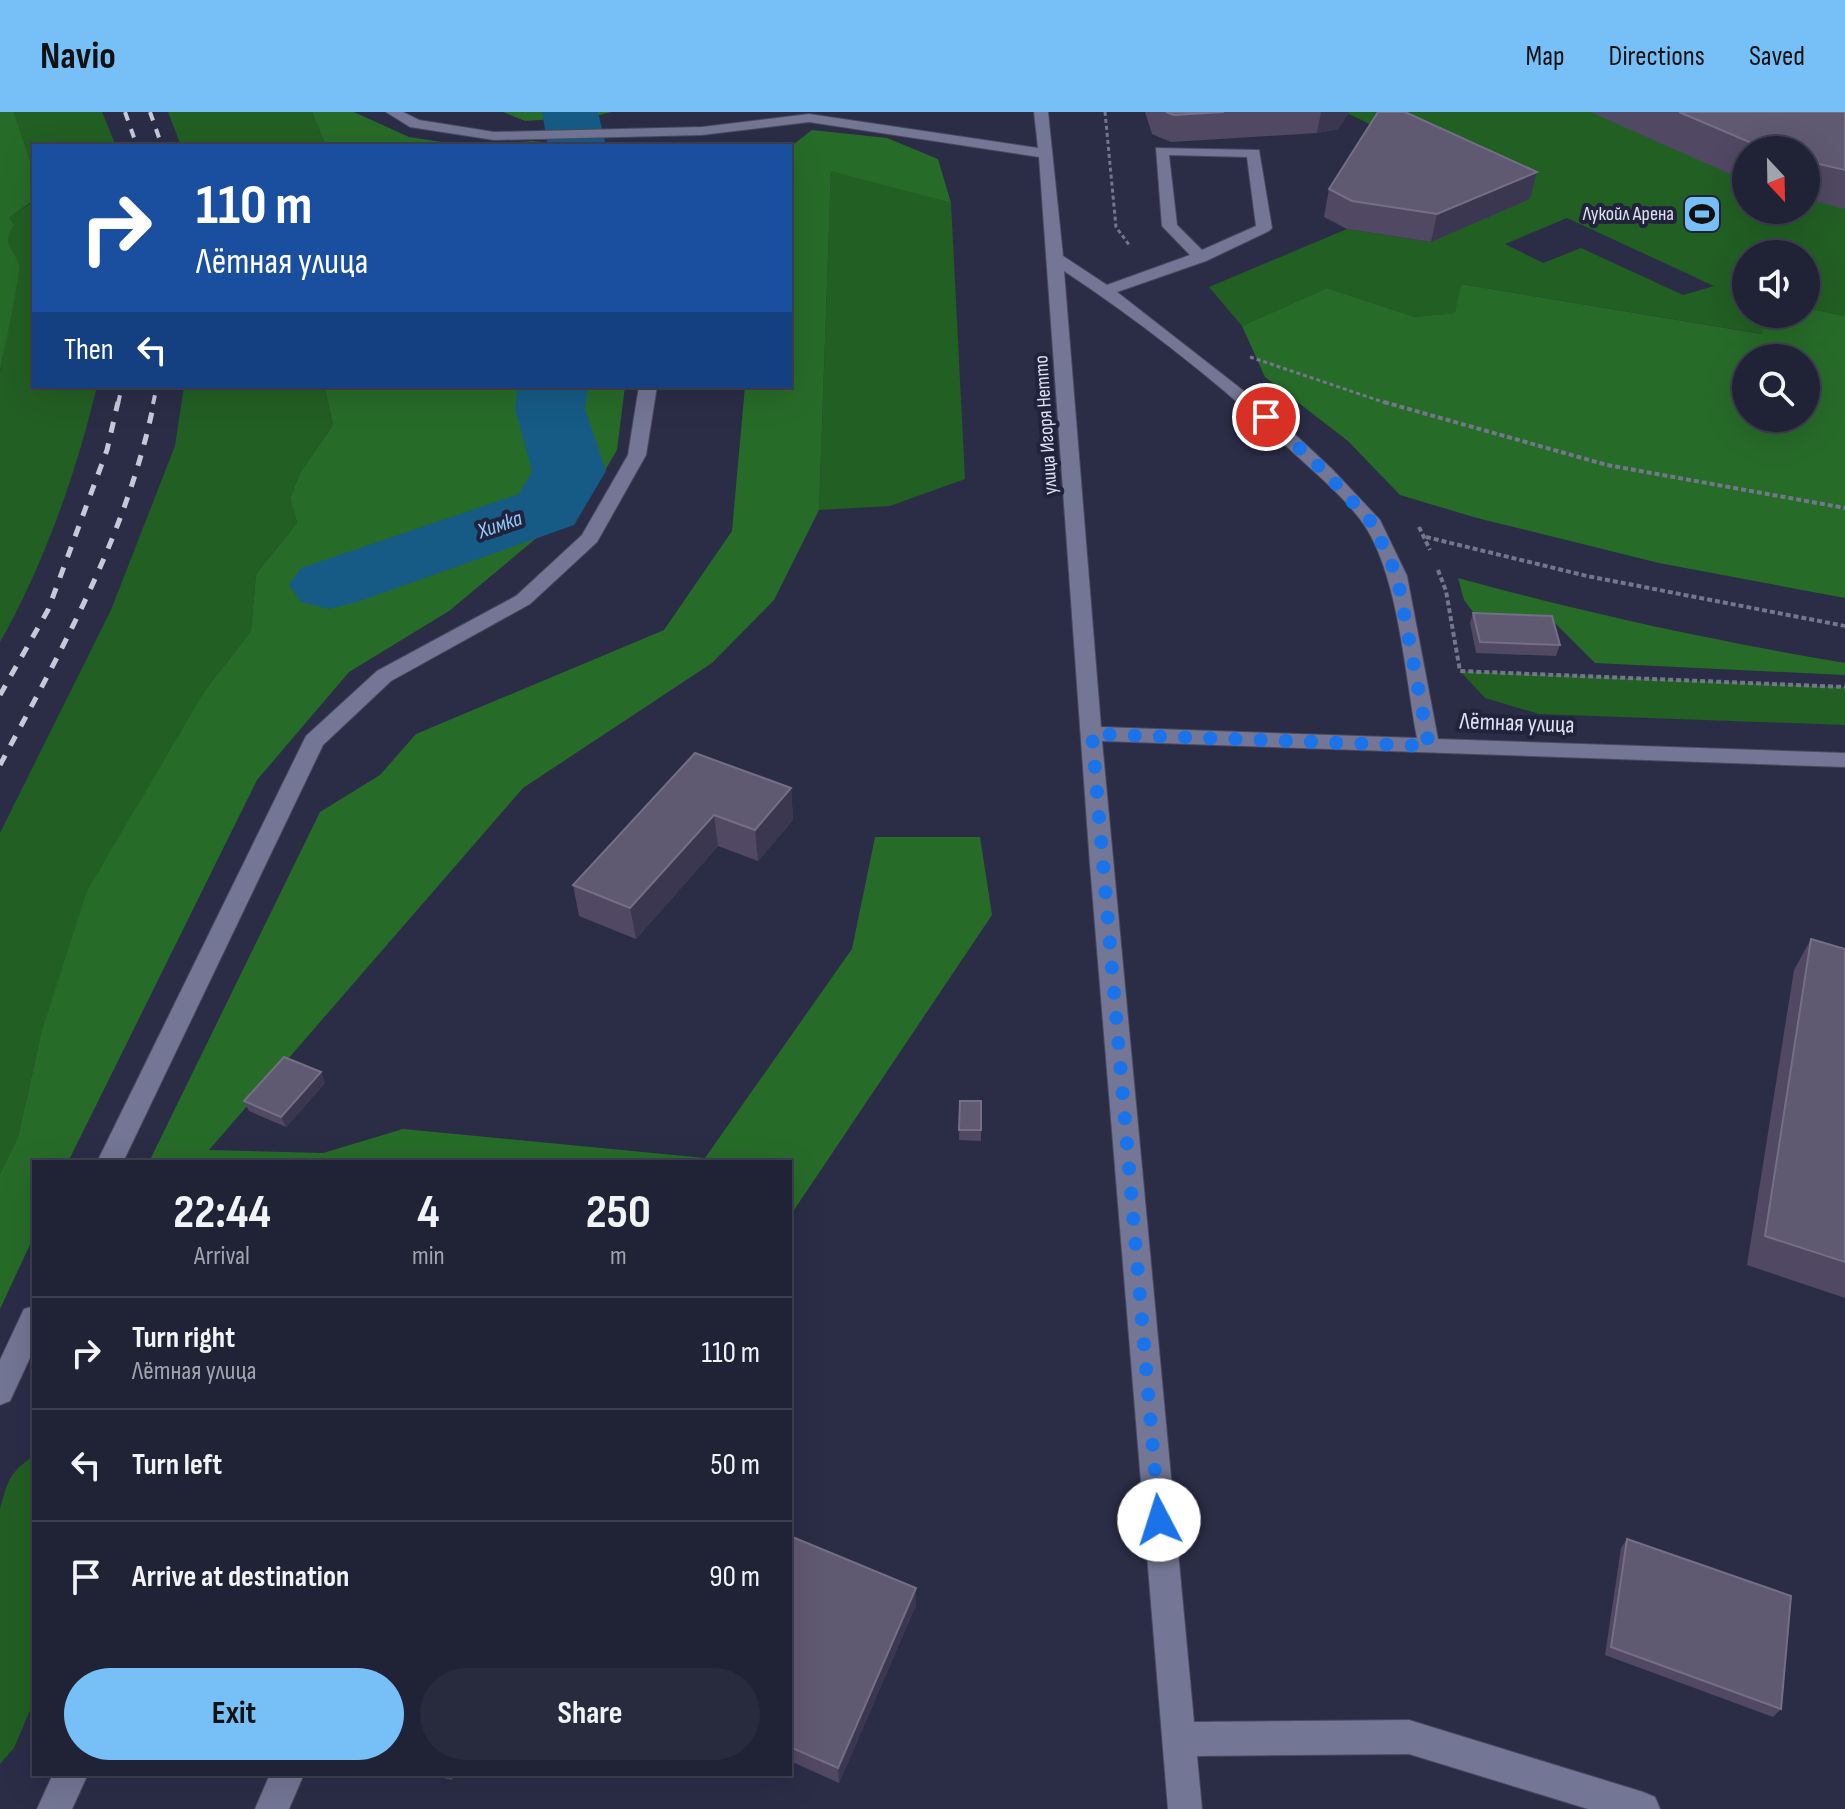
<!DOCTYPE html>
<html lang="en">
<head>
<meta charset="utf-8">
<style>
	body { margin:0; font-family:"Sofia Sans Condensed",sans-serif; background:#282a3d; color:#f1f3f6; height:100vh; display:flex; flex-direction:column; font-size:30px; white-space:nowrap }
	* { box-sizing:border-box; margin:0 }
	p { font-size:26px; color:#a2a4ad }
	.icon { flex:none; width:44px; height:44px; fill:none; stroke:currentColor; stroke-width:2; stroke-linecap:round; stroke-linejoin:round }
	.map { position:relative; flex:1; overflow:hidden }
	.panel { position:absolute; left:32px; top:1048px; width:760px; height:616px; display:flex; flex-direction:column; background:#202235; border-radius:0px; box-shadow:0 8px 32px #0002,0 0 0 2px #3d3f50 }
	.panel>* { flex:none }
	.hud { position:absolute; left:32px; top:32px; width:760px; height:244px; border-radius:0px; box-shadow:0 8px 32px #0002,0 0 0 2px #3d3f50; background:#1a4fa0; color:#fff; overflow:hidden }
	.needle { width:52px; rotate:158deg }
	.tools { position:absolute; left:1732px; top:24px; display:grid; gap:16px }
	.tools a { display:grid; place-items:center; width:88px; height:88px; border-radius:50%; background:#202235; box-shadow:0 8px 32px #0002,0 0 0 2px #3d3f50; font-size:40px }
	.pin { position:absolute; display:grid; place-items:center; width:68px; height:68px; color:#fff; margin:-34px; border:4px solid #fff; border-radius:50%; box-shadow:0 2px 8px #0007 }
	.me { position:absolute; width:88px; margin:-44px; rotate:355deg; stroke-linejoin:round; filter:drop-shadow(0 0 6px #0008) }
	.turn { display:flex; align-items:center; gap:28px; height:168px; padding:0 32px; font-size:36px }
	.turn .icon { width:104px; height:104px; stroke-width:2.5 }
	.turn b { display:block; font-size:56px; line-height:68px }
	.then { display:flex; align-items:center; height:76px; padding:0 32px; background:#0003; gap:16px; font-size:30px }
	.eta { display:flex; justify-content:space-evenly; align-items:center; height:136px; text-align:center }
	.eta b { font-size:48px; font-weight:700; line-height:56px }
	.action { display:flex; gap:16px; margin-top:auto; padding:16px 32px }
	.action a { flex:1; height:92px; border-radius:48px; background:#77c0f7; color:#111; font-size:32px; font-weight:700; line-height:92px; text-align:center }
	.action a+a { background:#282a3d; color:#f1f3f6 }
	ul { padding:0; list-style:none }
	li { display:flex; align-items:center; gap:24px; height:112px; padding:0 32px; border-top:2px solid #3d3f50 }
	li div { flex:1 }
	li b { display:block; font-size:30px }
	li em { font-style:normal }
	header { display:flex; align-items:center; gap:48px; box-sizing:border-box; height:112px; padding:0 40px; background:#77c0f7; color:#111 }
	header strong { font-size:38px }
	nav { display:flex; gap:44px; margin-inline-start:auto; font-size:28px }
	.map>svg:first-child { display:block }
	.green { fill:#225f23; fill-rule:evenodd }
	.forest { fill:#276b29; fill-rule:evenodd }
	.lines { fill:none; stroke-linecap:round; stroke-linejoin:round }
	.river { fill:#155b85; fill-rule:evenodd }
	.minor-casing { stroke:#49495f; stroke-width:2 }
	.path-far1 { stroke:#74768c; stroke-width:3; stroke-dasharray:4 3; stroke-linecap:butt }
	.path { stroke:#74768c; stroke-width:4; stroke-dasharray:5 3; stroke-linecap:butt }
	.minor { fill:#737694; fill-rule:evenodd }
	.rail-far1 { stroke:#c7c9db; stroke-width:4; stroke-dasharray:9 9; stroke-linecap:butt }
	.rail { stroke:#c7c9db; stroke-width:5; stroke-dasharray:11 11; stroke-linecap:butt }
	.wall { fill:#514863 }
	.shaded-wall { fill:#3b3751 }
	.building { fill:#605972; stroke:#746e86; stroke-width:2 }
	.route { stroke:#1a73e8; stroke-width:14; stroke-dasharray:0 25.2 }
	.labels { text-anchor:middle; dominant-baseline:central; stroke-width:8; stroke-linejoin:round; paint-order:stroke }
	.far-poi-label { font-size:20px; fill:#dfe1f2; stroke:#21233c; text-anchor:end }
	.far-street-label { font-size:20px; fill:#dfe1f2; stroke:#21233c }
	.far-water-label { font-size:22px; font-style:italic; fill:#8ecbf9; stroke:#21233c }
	.street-label { font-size:24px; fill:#dfe1f2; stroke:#21233c }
</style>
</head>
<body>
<header>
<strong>Navio</strong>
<nav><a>Map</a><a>Directions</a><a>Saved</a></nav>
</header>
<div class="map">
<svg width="1845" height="1697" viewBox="0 0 1845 1697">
	<rect width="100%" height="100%" fill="#2b2d47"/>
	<!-- green -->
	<g class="green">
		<path d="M14,0H102L116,34H34V60Z"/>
		<path d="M168,0H312L326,34H181Z"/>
		<path d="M1345,0H1845V204L1806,196V142H1746V202H1767L1763,222L1461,172L1456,201L1415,205L1327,176L1242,214L1209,175L1347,117L1431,130L1390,22ZM1746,38H1806V98H1746ZM1567,106L1714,174L1683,183L1581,136L1543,151L1505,132Z"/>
		<path d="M831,58L951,91L965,367L890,394L819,398Z"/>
		<path d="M34,89V274H97C77,359 43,455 0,530V260L19,153L6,130L9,106Z"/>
		<path d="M184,274H324L333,313L300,361L290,386L297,411L256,462L251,519L206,577L41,922L18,1025L0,1062V721L111,498L175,334Z"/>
		<path d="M1460,559L1845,575V613L1539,602L1485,586Z"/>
		<path d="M34,1344V1589L14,1636L0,1652V1397C7,1370 10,1359 34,1344Z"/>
	</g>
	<!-- forest -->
	<g class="forest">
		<path d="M0,0H14L34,60V88L9,106L14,113C0,134 14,135 19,153C21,161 3,244 0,260Z"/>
		<path d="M312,0H354L409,25L469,34L533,29L574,34H326Z"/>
		<path d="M503,0H611L596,4L525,9Z"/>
		<path d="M812,18L887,26L938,47L951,91L831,59L819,398L774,488L712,551L523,676L209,1038L323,1041L403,1017L705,1046L852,837L875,725H980L992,803L790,1104V1050H149L320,700L380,663L416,622L664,518L732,419L745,274H790V35Z"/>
		<path d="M1461,172L1762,222L1767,202H1806V196L1845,204V486L1659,451L1477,406L1400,383L1348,329L1265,265L1242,214L1327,176L1415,205L1455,201ZM1806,246V306H1746V246Z"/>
		<path d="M324,274H625L617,338L593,379L449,499L349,560L257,668L68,1050H34V1124L0,1197V1062L18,1025L41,922L87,779L206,577L251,519L256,462L297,411L290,386L300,361L333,313Z"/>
		<path d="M1458,466C1585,501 1714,529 1845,551V563L1595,551L1552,508L1474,501L1464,488Z"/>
	</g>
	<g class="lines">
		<!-- river -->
		<g class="river">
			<path d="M542,0H598L606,34H548Z"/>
			<path d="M518,274H588L585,297L606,359L574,413L357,490L329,497L301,490L289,473L301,456L519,382L532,359L515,297Z"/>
		</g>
		<!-- minor casing -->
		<g class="minor-casing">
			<g id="minor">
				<path d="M386,0H403L419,8L494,20L702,15L809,2L1038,36L1034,0H1048L1063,144L1107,173L1190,143L1162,114L1156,36L1259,38L1272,116L1269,119L1206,149L1117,180L1272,301L1332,357L1380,408L1407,464L1438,627L1845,641V655L1102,629L1194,1610L1409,1608L1643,1680L1655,1685L1660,1697H1588L1409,1642L1197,1644L1202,1697H1168L1090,753L1039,45L809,10L702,23L494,28L410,15ZM1169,43L1247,45L1256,114L1202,138L1177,113ZM1064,159C1146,213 1226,277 1297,344C1320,365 1348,389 1365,414C1399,467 1405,564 1417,626L1101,615Z"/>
				<path d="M639,274H657L646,343L597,430L530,492L391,569L323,633L123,1050H97L306,624L377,559L516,484L582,423L628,343Z"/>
				<path d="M34,1194V1237L10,1289L0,1293V1248L24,1197Z"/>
				<path d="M53,1662H88L72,1697H37Z"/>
				<path d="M270,1662H304L289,1697H255Z"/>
			</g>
		</g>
		<!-- path-far1 -->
		<g class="path-far1">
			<path d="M1105,0L1116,115L1130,134"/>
			<path d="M1250,245L1389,292"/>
		</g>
		<!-- path -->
		<g class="path">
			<path d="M1384,290L1607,353L1845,396"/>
			<path d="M1419,415L1430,438"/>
			<path d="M1426,425L1587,464L1845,514"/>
			<path d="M1438,458L1446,479L1460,559L1845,575"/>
		</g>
		<!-- minor -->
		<use href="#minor" class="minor"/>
		<!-- rail-far1 -->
		<g class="rail-far1">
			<path d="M125,0L137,34"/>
			<path d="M150,0L162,34"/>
			<path d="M118,292L122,274"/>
			<path d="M153,292L157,274"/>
		</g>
		<!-- rail -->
		<g class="rail">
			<path d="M0,583L48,498L107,338L118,290"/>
			<path d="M0,653C62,537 128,420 154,290"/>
		</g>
	</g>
	<!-- wall -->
	<g class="wall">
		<path d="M1145,0H1349L1338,17L1317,21L1171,30L1152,22Z"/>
		<path d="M1590,0H1845V97L1806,87V38H1746V69Z"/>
		<path d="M1329,77L1530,87L1431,130L1347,117L1324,105Z"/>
		<path d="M1473,501L1560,533L1556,544L1476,541L1470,511Z"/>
		<path d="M695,641L791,676L793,708L758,749L718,734L636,827L579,804L573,773Z"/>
		<path d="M1811,827L1845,837V1186L1747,1153L1794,858Z"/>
		<path d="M321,960L325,971L286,1015L249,999L244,989Z"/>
		<path d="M960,989H981V1029L959,1028Z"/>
		<path d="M790,1424L916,1493L839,1671L790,1649Z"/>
		<path d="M1627,1427L1781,1597L1773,1605L1605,1543L1621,1436Z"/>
		<path d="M426,1662H454L452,1668Z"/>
	</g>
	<!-- shaded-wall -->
	<g class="shaded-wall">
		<path d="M1321,0H1349L1338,17L1317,21Z"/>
		<path d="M1537,60L1530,87L1431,130L1437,102Z"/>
		<path d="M791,676L793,708L758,749L755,718Z"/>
		<path d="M714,703L718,734L636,827L630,796Z"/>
		<path d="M321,960L325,971L286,1015L281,1005Z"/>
		<path d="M916,1476V1493L839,1671L838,1656Z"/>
	</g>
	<!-- building -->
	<g class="building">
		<path d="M1166,0H1224L1174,3Z"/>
		<path d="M1378,0H1405L1537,60L1437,102L1352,89L1329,77Z"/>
		<path d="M1679,0H1845V58L1806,49V38H1768Z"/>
		<path d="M1473,501L1552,504L1560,533L1480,530Z"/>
		<path d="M695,641L791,676L755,718L714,703L630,796L573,773Z"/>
		<path d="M1811,827L1845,837V1150L1765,1124Z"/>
		<path d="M284,945L321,960L281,1005L244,989Z"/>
		<path d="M960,989H981V1018H959Z"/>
		<path d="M790,1424L916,1476L838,1656L790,1635Z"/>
		<path d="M1627,1427L1791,1484L1781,1597L1611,1535Z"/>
	</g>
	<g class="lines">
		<!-- route -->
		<path class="route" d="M1159,1408L1092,622L1429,634L1397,464L1373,412L1326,361L1266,305"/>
	</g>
	<!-- icons -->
	<defs>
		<g id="stadium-square" transform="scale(2)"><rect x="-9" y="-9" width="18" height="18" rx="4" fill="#77c0f7" stroke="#21233c"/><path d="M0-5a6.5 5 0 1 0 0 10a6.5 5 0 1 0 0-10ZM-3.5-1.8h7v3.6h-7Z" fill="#111"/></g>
	</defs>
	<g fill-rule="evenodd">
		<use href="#stadium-square" x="1702" y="102"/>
	</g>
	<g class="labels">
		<!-- far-poi labels -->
		<g class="far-poi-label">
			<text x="1674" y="102">Лукойл Арена</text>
		</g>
		<!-- far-street labels -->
		<g class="far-street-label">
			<text transform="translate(1046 313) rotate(-94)">улица Игоря Нетто</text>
		</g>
		<!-- far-water labels -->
		<g class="far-water-label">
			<text transform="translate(500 413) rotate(-19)">Химка</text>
		</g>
		<!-- street labels -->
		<g class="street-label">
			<text transform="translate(1517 611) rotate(2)">Лётная улица</text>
		</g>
	</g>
</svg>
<div class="tools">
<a><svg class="needle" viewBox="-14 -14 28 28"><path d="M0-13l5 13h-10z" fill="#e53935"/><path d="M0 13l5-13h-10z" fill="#a2a4ad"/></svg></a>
<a><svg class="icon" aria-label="sound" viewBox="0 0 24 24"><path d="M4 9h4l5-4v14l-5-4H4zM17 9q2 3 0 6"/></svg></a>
<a><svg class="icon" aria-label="search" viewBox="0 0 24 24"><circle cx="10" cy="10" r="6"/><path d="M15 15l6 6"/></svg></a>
</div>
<div class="pin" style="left:1266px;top:305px;background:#d93025"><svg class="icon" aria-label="arrive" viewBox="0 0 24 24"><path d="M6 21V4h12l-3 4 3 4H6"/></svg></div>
<svg class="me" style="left:1159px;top:1408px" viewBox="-20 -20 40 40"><circle r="19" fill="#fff"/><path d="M0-13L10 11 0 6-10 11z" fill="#1a73e8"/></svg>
<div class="hud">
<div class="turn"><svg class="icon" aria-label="right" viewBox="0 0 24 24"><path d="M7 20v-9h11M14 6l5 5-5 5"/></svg><div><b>110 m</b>Лётная улица</div></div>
<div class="then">Then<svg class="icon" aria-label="left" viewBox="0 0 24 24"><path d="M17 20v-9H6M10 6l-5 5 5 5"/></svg></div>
</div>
<section class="panel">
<div class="eta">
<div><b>22:44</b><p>Arrival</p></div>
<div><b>4</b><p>min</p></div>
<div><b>250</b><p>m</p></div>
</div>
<ul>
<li><svg class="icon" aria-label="right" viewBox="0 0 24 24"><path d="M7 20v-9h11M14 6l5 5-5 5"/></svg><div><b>Turn right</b><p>Лётная улица</p></div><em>110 m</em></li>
<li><svg class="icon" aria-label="left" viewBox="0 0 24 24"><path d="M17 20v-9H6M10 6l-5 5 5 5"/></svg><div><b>Turn left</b></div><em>50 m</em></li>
<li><svg class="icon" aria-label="arrive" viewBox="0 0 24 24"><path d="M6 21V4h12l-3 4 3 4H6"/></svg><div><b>Arrive at destination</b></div><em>90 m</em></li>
</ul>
<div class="action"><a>Exit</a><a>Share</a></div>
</section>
</div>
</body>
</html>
